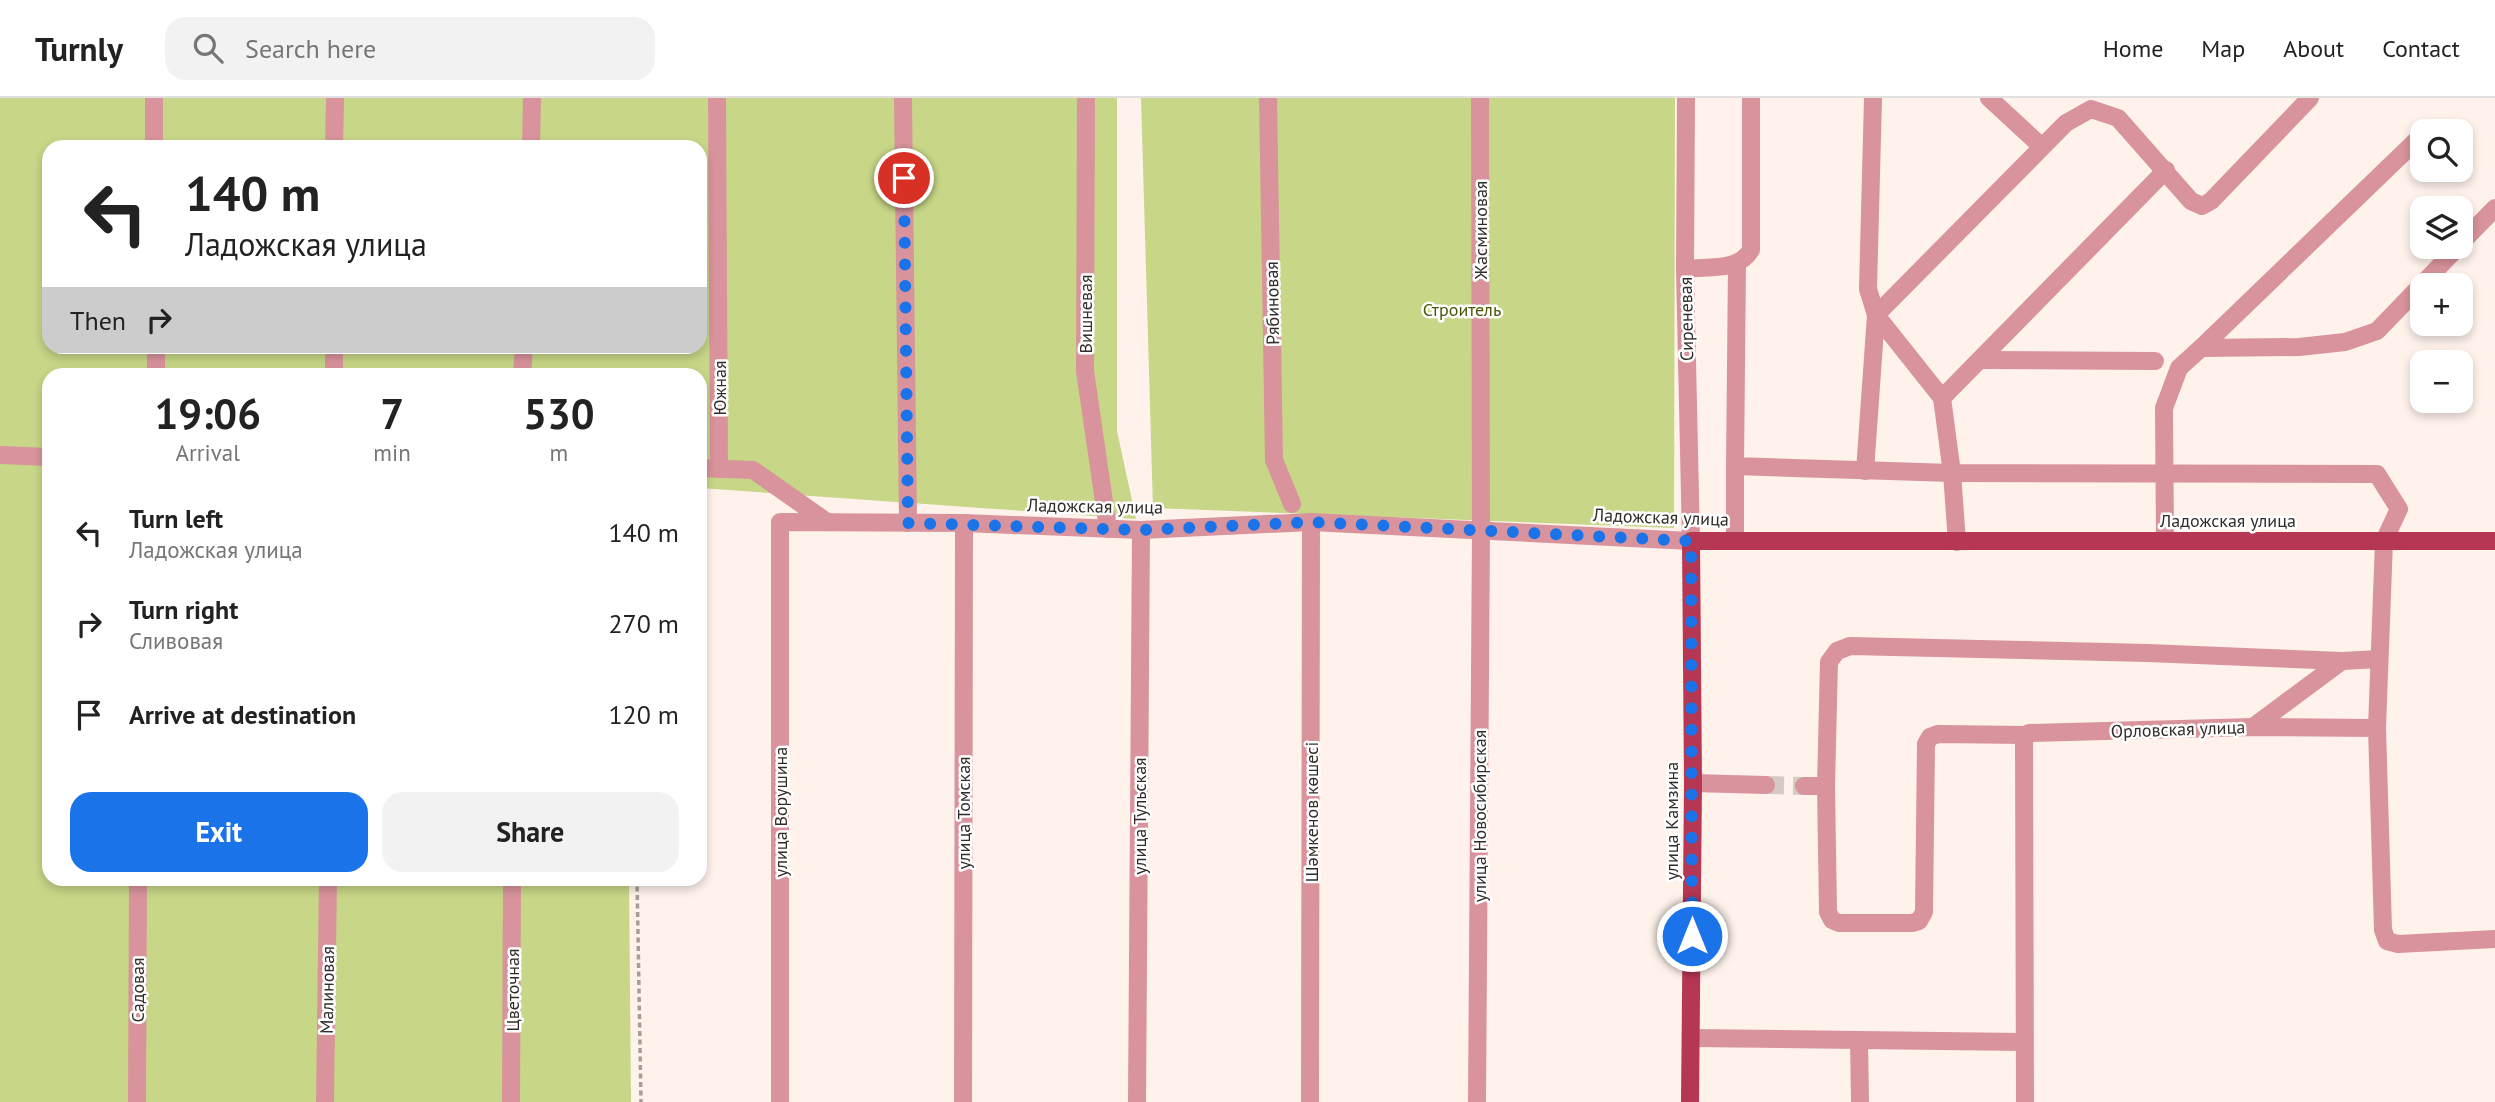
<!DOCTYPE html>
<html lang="en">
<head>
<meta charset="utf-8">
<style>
	body { margin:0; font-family:"PT Sans",sans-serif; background:#f2f2f2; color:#222; height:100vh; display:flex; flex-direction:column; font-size:26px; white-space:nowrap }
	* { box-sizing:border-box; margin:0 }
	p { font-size:23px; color:#767676 }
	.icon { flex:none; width:38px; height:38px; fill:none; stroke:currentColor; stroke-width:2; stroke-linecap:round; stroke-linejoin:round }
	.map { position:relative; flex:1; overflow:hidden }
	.sheet { position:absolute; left:42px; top:270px; width:665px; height:518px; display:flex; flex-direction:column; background:#fff; border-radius:21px; box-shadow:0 4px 10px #0003 }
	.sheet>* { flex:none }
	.banner { position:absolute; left:42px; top:42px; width:665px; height:214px; border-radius:21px; box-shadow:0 4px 10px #0003; background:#fff; color:#222; overflow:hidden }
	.controls { position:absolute; left:2410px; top:21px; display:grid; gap:14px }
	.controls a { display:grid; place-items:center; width:63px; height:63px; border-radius:14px; background:#fff; box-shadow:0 4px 10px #0003; font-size:35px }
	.pin { position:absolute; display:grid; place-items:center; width:60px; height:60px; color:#fff; margin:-30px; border:4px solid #fff; border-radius:50%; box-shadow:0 2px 7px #0007 }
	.me { position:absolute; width:77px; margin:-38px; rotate:0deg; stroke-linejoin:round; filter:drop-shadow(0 0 5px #0008) }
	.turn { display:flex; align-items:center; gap:24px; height:147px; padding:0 28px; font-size:32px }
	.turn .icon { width:91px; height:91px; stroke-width:2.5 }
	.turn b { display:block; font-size:49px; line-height:60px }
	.then { display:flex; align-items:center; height:66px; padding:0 28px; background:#0003; gap:14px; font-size:26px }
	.eta { display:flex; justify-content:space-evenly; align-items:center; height:119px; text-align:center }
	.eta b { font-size:42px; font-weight:700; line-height:49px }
	.action { display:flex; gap:14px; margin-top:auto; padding:14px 28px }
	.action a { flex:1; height:80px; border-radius:21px; background:#1a73e8; color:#fff; font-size:28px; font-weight:700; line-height:80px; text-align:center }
	.action a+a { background:#f2f2f2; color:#222 }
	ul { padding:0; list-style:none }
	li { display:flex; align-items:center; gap:21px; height:91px; padding:0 28px }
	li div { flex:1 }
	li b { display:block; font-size:26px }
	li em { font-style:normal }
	header { display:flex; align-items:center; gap:42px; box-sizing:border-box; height:98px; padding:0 35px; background:#fff; border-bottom:2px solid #e0e0e0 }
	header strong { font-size:33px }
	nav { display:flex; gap:38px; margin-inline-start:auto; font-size:24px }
	.search { width:490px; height:63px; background:#f2f2f2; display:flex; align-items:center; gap:18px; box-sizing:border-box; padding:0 24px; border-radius:21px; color:#767676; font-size:26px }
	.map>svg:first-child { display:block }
	.green { fill:#c7d687; fill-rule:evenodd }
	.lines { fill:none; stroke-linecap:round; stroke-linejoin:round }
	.minor-tunnel { stroke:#d5cac4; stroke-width:18; stroke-dasharray:18 9; stroke-linecap:butt }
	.path { stroke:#a69d98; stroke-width:3.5; stroke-dasharray:5 3.5; stroke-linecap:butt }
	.minor { stroke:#d9939c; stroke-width:18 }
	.major { stroke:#b53754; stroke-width:18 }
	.route { stroke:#1a73e8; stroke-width:12; stroke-dasharray:0 21.6 }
	.labels { text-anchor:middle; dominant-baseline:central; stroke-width:5; stroke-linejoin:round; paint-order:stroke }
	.street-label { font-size:18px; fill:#312c29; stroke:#fff }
	.park-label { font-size:18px; fill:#4c5606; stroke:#fff }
</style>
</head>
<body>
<header>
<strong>Turnly</strong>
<div class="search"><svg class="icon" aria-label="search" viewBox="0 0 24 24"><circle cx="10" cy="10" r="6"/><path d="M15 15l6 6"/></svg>Search here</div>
<nav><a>Home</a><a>Map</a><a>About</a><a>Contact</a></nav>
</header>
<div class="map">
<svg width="2495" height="1004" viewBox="0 0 2495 1004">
	<rect width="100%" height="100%" fill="#fef2eb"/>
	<!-- green -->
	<g class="green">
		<path d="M0,0H1117V333L1136,421L700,390V276H49V780L629,781L631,1004H0ZM49,49H700V248H49Z"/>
		<path d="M1141,0H1675L1674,430L1153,410Z"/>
	</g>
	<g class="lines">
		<!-- minor-tunnel -->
		<path class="minor-tunnel" d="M1766,687L1804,688"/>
		<!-- path -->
		<path class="path" d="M637,780L641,1004"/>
		<!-- minor -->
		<g class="minor">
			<path d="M154,0V49"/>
			<path d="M717,0L719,371"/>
			<path d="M903,0L908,425"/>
			<path d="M1086,0L1085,273L1108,431"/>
			<path d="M1268,0L1274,362L1292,406"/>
			<path d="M1873,0L1868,191L1876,217L1942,300L1952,375L1957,444"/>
			<path d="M1989,0L2042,49"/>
			<path d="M334,49L335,0"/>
			<path d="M531,49L532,0"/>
			<path d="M2460,146L2495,110"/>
			<path d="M1737,167L1735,368L1952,375L2377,376L2399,411L2384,443L2377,630"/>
			<path d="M1685,171C1708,168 1738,174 1751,152V0"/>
			<path d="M156,248V276"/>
			<path d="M2201,250L2422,37"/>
			<path d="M1981,262L2155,263"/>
			<path d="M334,276V248"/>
			<path d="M522,276L524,248"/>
			<path d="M1942,300L2166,72"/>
			<path d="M0,357L49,359"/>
			<path d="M1735,368V442"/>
			<path d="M700,370L753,372L827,424"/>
			<path d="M1865,373L1876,217L2066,25L2091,11L2118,20L2191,103L2202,108L2211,103L2310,0"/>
			<path d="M2165,443L2164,310L2179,270L2201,250L2299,249L2345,244L2377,233L2458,149"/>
			<path d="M2379,561L2342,563L2148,555L1850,548L1837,553L1829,564L1826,688L1828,814L1832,822L1839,825H1912L1919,823L1924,814L1926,646L1930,639L1938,636L2026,637L2029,635L2253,629L2377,630L2383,832L2387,843L2398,846L2495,841"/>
			<path d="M2253,629L2342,563"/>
			<path d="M1693,685L1766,687"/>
			<path d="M1804,688H1826"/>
			<path d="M1691,940L2023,944"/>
			<path d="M1859,942L1860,1004"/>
			<path d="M137,1004L138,780"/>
			<path d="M325,1004L328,780"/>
			<path d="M511,1004L512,780"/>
			<path d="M780,1004V424L964,425L1141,432L1311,424L1691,443L1685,171L1686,0"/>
			<path d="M963,1004L964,425"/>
			<path d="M1137,1004L1141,432"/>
			<path d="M1310,1004L1311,424"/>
			<path d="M1477,1004L1481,433L1480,0"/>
			<path d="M2025,1004L2024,641L2026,637"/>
		</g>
		<!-- major -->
		<path class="major" d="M1690,1004L1693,685L1691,443H2495"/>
	</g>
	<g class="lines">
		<!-- route -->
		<path class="route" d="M904,80L908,425L1140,432L1311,424L1691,443L1692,838"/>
	</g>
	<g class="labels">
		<!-- street labels -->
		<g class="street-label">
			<text transform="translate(1480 132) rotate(-90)">Жасминовая</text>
			<text transform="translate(1272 205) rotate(-91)">Рябиновая</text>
			<text transform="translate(1085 216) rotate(-90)">Вишневая</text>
			<text transform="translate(1686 221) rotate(-91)">Сиреневая</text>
			<text transform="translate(719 290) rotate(-90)">Южная</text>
			<text transform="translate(1095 408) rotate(1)">Ладожская улица</text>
			<text transform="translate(1661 419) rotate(2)">Ладожская улица</text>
			<text x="2228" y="422">Ладожская улица</text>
			<text transform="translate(2178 631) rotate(-2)">Орловская улица</text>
			<text transform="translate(780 714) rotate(-90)">улица Ворушина</text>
			<text transform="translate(1311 714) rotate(-90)">Шәмкенов көшесі</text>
			<text transform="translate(963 715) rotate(-90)">улица Томская</text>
			<text transform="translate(1139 718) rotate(-90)">улица Тульская</text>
			<text transform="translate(1479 718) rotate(-90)">улица Новосибирская</text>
			<text transform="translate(1671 723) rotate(-90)">улица Камзина</text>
			<text transform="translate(137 892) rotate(-90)">Садовая</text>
			<text transform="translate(327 892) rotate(-89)">Малиновая</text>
			<text transform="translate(512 892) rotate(-90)">Цветочная</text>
		</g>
		<!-- park labels -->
		<g class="park-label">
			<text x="1462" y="211">Строитель</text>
		</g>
	</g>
</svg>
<div class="controls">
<a><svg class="icon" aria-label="search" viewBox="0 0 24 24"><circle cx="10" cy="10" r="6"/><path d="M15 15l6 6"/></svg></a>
<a><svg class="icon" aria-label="layers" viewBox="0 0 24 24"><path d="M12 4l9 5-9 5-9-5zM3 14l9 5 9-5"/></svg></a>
<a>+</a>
<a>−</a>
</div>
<div class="pin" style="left:904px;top:80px;background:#d93025"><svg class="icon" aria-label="arrive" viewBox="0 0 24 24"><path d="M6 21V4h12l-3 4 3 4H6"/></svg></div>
<svg class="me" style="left:1692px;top:838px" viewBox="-20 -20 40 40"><circle r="17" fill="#1a73e8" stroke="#fff" stroke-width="3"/><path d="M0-11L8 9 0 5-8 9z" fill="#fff"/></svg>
<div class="banner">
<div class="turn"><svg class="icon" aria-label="left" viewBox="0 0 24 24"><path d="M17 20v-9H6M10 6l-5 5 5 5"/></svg><div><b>140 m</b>Ладожская улица</div></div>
<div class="then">Then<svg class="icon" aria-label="right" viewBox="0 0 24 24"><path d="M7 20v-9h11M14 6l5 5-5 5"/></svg></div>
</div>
<section class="sheet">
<div class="eta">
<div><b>19:06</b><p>Arrival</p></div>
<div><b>7</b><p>min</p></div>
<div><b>530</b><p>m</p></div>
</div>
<ul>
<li><svg class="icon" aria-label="left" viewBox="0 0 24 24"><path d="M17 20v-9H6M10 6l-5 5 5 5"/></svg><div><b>Turn left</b><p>Ладожская улица</p></div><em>140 m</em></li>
<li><svg class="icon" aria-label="right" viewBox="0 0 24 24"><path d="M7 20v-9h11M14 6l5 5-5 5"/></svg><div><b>Turn right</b><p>Сливовая</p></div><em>270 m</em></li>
<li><svg class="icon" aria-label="arrive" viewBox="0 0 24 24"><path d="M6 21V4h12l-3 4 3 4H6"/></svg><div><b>Arrive at destination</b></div><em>120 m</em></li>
</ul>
<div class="action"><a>Exit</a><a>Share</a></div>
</section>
</div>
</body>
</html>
